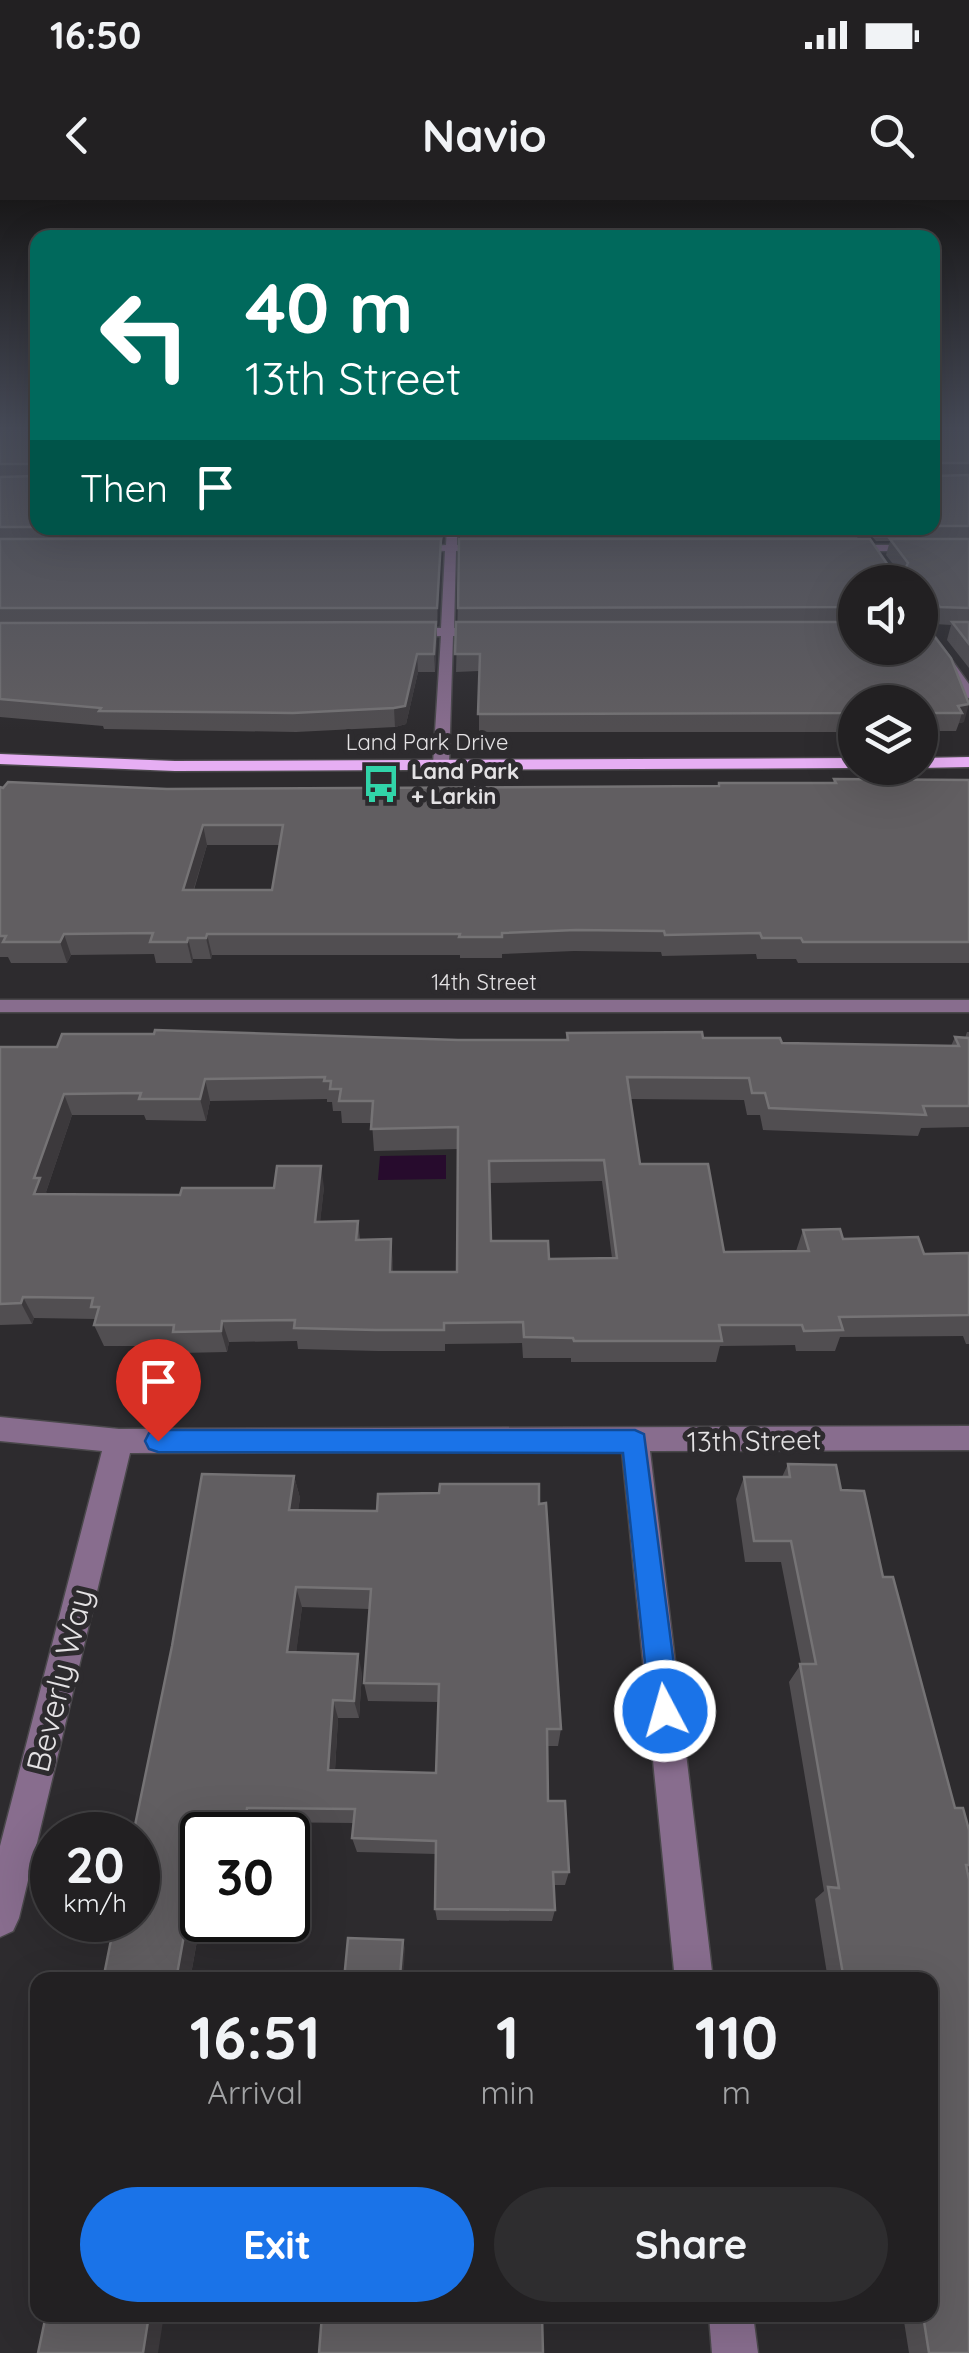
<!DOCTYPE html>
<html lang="en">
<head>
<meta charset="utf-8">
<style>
	body { margin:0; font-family:Quicksand,sans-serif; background:#2e2d2f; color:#f1f3f6; height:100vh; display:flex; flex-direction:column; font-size:38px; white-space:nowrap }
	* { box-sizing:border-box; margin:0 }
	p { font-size:32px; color:#a2a3a5 }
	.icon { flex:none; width:55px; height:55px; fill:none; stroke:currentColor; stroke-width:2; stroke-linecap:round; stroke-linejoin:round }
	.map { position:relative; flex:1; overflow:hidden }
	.drawer { position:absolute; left:30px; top:1772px; width:908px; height:350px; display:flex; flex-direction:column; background:#222022; border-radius:20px; box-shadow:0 10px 40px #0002,0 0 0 2px #3f3e40 }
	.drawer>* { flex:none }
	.banner { position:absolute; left:30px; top:30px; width:910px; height:305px; border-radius:20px; box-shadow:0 10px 40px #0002,0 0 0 2px #3f3e40; background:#00695c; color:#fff; overflow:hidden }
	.controls { position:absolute; left:838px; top:365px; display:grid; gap:20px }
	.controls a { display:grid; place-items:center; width:100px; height:100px; border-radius:50%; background:#222022; box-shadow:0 10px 40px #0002,0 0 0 2px #3f3e40; font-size:50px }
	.speed { position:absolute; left:30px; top:1612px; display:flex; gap:20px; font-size:50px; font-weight:700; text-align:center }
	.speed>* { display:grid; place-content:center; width:130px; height:130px; border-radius:50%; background:#222022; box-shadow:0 10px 40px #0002,0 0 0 2px #3f3e40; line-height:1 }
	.speed small { font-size:25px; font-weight:400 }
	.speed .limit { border:5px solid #111; border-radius:15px; background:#fff; color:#111 }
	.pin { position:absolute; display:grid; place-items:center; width:85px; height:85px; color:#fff; margin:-102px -42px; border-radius:50% 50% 50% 0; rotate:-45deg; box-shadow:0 0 10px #0007 }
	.pin .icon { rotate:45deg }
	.me { position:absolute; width:110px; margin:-55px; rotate:354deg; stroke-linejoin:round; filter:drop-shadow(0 0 8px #0008) }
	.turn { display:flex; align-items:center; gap:35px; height:210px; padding:0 50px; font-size:45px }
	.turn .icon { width:130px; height:130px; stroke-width:2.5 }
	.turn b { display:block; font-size:70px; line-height:85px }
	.then { display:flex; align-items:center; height:95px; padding:0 50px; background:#0003; gap:20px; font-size:38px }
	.eta { display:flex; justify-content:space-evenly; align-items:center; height:170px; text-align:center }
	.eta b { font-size:60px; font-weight:700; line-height:70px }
	.button { display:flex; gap:20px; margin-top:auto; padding:20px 50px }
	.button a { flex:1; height:115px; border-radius:60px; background:#1a73e8; color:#fff; font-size:40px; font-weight:700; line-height:115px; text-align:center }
	.button a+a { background:#2e2d2f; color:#f1f3f6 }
	.status { display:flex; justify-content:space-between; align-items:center; height:70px; padding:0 50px; background:#222022; direction:ltr }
	.status svg { height:28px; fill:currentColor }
	header { display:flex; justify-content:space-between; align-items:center; height:130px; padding:0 50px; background:#222022; font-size:45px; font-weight:700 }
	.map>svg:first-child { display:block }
	.water { fill:#270b2d }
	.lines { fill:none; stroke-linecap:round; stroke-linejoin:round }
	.minor-casing { stroke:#4a484b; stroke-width:3 }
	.major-casing { stroke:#4a484b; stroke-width:3 }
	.minor { fill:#886d8e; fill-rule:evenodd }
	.major { fill:#e6aef3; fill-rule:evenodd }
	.wall { fill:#514e51; fill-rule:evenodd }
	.shaded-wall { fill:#3c393c }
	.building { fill:#615e61; stroke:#757375; stroke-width:2.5; fill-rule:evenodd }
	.route { fill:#1a73e8; stroke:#114b97; stroke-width:2.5 }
	.labels { text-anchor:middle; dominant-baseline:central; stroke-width:10; stroke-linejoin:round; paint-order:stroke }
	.far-street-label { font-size:22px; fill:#e4e2e4; stroke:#2d2b2e }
	.far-poi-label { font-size:22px; font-weight:bold; fill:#e4e2e4; stroke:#2d2b2e; text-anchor:start }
	.street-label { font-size:28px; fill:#e4e2e4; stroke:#2d2b2e }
	.near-street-label { font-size:32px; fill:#e4e2e4; stroke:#2d2b2e }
</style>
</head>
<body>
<div class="status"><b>16:50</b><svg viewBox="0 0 49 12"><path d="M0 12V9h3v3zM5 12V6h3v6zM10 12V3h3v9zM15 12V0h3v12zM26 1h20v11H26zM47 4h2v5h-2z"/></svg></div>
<header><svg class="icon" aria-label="back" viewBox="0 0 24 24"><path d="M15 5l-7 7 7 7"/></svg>Navio<svg class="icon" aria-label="search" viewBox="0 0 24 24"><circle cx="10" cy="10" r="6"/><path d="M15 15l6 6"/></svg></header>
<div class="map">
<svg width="969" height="2153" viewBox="0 0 969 2153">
	<rect width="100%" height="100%" fill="#2d2b2e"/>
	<!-- water -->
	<path class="water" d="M446,955V979L378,980L380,956Z"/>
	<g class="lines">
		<!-- minor casing -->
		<g class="minor-casing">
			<g id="minor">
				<path d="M447,328H457V345L496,348L456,351L454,428H490L496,432L490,436H453L449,564L441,569L433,564L441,436H405L399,432L405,428H441L445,351L404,348L446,345Z"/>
				<path d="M969,345V351H845L839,348L845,345Z"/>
				<path d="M920,416L969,484V498L964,497L920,430Z"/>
				<rect x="0" y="800" width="969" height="12"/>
				<path d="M0,1217L119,1229L969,1226V1250L650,1251L713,1780H675L622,1251L130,1253L19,1718L13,1731L0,1737V1646L102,1251L0,1241Z"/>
				<path d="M709,2115H753L758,2153H712Z"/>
			</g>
		</g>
		<!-- major casing -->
		<g class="major-casing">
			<g id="major">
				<path d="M0,554L175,561L855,558V568L175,571L0,564Z"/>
				<path d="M969,557V567L920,568V558Z"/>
			</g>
		</g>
		<!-- minor -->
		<use href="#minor" class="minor"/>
		<!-- major -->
		<use href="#major" class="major"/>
	</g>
	<!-- wall -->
	<g class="wall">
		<path d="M0,228H38V328H446L442,341H441L435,472H418L406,524L395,527L296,532L104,529L103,526L0,517Z"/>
		<path d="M932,228H969V468L947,440L951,425L935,424L921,407V419L951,458L964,522L959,523L956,531H920V502H855V532H479V471L456,472L460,328H859L857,339L890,368H896L886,355L890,341H876L865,328H932ZM855,382L920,448H855Z"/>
		<path d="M834,579L969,580V763H798L796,759H757L756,754L662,756L661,752L574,751L502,754V758H460V755H212L211,759H193L192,763H156L154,754L71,755L67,763H11L8,757H0V587L167,589L718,586L719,583H833ZM207,645H280L272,690H194Z"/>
		<path d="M967,832H969V927L921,928L918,936L763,930L760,915H747L744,900L630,899L640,964L724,1052L796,1051L803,1030L924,1054L969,1053V1144H966L963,1136L840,1137L835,1151H796L795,1145L720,1146L716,1162H571V1158H523L522,1143L445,1144V1151H378L298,1149L297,1141L229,1142L227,1152L180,1153L177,1146H104L94,1125L96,1119L34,1118L32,1124L0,1125V847L566,840L567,833L703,838L782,843L951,846L955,837L965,838ZM327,899V902H332L333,911H341L342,923H372L374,951L458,949L457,1072H393L391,1039L360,1040L358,1021H320L324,987L180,995L47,994L46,992L72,915H144L146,920L206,921L210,901ZM602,981L612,1058L549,1059L491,1041L489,983Z"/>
		<path d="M788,1264L841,1290L883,1377L955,1608L969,1630V1671L967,1672L969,2153H909L903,2115H930V1780H828L815,1699L824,1691L789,1482L801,1464L781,1362H745L736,1299L744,1277H782Z"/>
		<path d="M294,1276L300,1298L298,1310L377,1311L539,1304L561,1529L558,1546H548V1601L569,1672L565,1685H554L555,1710L552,1721L437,1720L435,1709L436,1654L357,1652L352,1638L354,1623L256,1622L255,1635H202V1720H244L243,1724H200L190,1780H103ZM302,1407L369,1409L364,1483L368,1501L439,1502L436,1573L335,1570L338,1518H359L362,1473L296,1452Z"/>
	</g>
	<!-- shaded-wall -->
	<g class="shaded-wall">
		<path d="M441,339V355L437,425V408Z"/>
		<path d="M436,422L437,440L435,472L434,454Z"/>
		<path d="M417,454L418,472L406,524L395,527L394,508Z"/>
		<path d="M969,504L964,522L959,523L962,513L958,506Z"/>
		<path d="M203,625L207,645L187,711L183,690Z"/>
		<path d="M64,734L71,755L67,763L60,742Z"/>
		<path d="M207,734L212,755L211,759L206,738Z"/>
		<path d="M188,738L193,759L192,763L187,742Z"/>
		<path d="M205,879L210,901L206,921L200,899Z"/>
		<path d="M64,894L72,915L46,992L49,999L34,994V978Z"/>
		<path d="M321,966L324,987L318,1043L315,1022Z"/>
		<path d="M391,1039L393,1061L392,1093L390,1072Z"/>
		<path d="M23,1097L34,1118L32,1124L21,1103Z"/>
		<path d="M222,1121L229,1142L227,1152L221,1131Z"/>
		<path d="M294,1276L300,1298L295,1332L289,1310Z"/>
		<path d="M296,1387L302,1407L294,1471L287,1452Z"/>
		<path d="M358,1454L362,1473L359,1518L354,1501Z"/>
		<path d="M333,1500L338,1518L334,1586L328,1570Z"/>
		<path d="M247,1608L256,1622L255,1635H244Z"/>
		<path d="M188,1713L200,1724L190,1780H176Z"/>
		<path d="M403,1740L405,1748L403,1780L400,1776Z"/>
		<path d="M149,2115H164L158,2153H143Z"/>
	</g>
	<!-- building -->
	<g class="building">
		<path d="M0,228H38V327H0V277L37,276L34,264H0Z"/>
		<path d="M932,228H969V263H936L932,266Z"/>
		<path d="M932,268L936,276L969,275V326H932Z"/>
		<path d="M0,339H441L437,408H0Z"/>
		<path d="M459,339H870L890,368L905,369L908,363L890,339H969V408L940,407L922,386L921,419L951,458L969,504L958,506L962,513H920V502H855V513L478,514L480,454H455L456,422H855V448H920V382H855V407L458,408Z"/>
		<path d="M436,422L434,454H417L405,506L394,508L293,513L99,511L101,508L0,499V423Z"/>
		<path d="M952,422H969V444Z"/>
		<path d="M834,579L969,580V742H803L801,738H762L760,733L665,735L664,731L576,730L502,733V737H459L460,734H207L206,738H188L187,742H150L153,733L64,734L60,742H3L6,736H0V587L3,588L8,582L167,589L719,586V583H836ZM203,625H283L272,690H183Z"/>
		<path d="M155,830L458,840H568L567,833L702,832L703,838H780L782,843L959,846L955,837L969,838V906H923L926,915L769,908L765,893H752L749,878L627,877L640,964H708L724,1052L809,1051L803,1030L840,1029L843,1039L918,1037L924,1054L969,1053V1115L839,1117L843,1130L804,1131L802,1125H719L722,1141H574L573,1138L524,1137L523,1122L444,1123V1130H376L294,1128L295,1120L222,1121L221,1131L173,1132L174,1125H94L99,1107H91L93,1098L23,1097L21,1103L0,1104V847H57L62,834H154ZM325,877L324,881H331L330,889H341L339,901H373L371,929L458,927L457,1072H390L391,1039L356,1040L358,1021L315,1022L321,966H277L274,988H182L180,995L34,994L40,978H34L64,894L141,893L139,899H200L205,879ZM604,960L617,1058L549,1059L548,1041H491L489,961Z"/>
		<path d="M788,1264L836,1265L841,1290L864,1291L883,1377H893L955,1608H963L969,1630V1665H966L969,1679V2153H929L923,2115H930V1780H844L828,1687L839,1688L800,1464H816L791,1341H754L744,1277H790Z"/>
		<path d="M202,1274L294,1276L289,1310L377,1311L378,1294L439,1293L440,1284H539V1304L546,1303L561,1529H547L548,1601H565L569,1672H553L555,1710L435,1709L436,1641L352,1638L355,1609L247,1608L244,1635H202V1713H188L176,1780H103L115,1720H138V1635H133L172,1446ZM296,1387L371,1389L364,1483L439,1484L436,1573L328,1570L333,1500L354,1501L358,1454L287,1452Z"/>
		<path d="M348,1738L403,1740L400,1776L573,1778V1780H344Z"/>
		<path d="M46,2115H149L143,2153H38Z"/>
		<path d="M322,2115H542L543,2153H319Z"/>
	</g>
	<!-- sky -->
	<linearGradient id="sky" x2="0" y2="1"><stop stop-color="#191819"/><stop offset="0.43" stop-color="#464a57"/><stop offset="1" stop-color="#464a57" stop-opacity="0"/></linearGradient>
	<rect width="969" height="530" fill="url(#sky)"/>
	<!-- route -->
	<path class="route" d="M158,1230H635L644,1234L680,1511L675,1521L665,1526L654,1521L650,1511L623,1253L158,1252L149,1249L145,1241L149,1233Z"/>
	<!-- icons -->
	<defs>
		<g id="bus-bare" transform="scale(3)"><path d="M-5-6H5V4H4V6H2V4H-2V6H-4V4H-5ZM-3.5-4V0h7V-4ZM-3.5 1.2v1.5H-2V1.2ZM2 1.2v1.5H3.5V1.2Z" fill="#31d4a9" stroke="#2d2b2e" stroke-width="2.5" paint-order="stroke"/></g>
	</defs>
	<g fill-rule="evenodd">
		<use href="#bus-bare" x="381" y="584"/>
	</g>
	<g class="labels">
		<!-- far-street labels -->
		<g class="far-street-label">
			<text x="427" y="542">Land Park Drive</text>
			<text x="484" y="782">14th Street</text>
		</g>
		<!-- far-poi labels -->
		<g class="far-poi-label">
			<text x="411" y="571">Land Park<tspan x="411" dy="25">+ Larkin</tspan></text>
		</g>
		<!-- street labels -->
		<g class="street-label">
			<text transform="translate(754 1240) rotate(-1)">13th Street</text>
		</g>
		<!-- near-street labels -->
		<g class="near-street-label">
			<text transform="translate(59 1480) rotate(-76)">Beverly Way</text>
		</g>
	</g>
</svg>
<div class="controls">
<a><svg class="icon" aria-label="sound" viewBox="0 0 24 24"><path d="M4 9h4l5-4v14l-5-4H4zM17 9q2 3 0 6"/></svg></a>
<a><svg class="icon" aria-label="layers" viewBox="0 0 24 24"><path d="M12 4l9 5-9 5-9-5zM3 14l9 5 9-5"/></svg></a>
</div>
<div class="speed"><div>20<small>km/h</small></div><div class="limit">30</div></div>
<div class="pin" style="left:158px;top:1241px;background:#d93025"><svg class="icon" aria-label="arrive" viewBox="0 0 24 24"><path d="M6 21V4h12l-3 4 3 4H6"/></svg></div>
<svg class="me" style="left:665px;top:1511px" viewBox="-20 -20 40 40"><circle r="17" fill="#1a73e8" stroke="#fff" stroke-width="3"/><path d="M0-11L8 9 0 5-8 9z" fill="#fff"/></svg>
<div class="banner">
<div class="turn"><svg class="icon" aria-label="left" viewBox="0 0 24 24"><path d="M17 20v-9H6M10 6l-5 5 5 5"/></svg><div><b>40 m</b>13th Street</div></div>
<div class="then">Then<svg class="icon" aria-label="arrive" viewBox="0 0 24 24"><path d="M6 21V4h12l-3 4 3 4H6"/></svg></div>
</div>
<section class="drawer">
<div class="eta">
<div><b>16:51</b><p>Arrival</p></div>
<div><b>1</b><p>min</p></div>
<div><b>110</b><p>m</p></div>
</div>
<div class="button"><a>Exit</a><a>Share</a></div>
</section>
</div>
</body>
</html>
